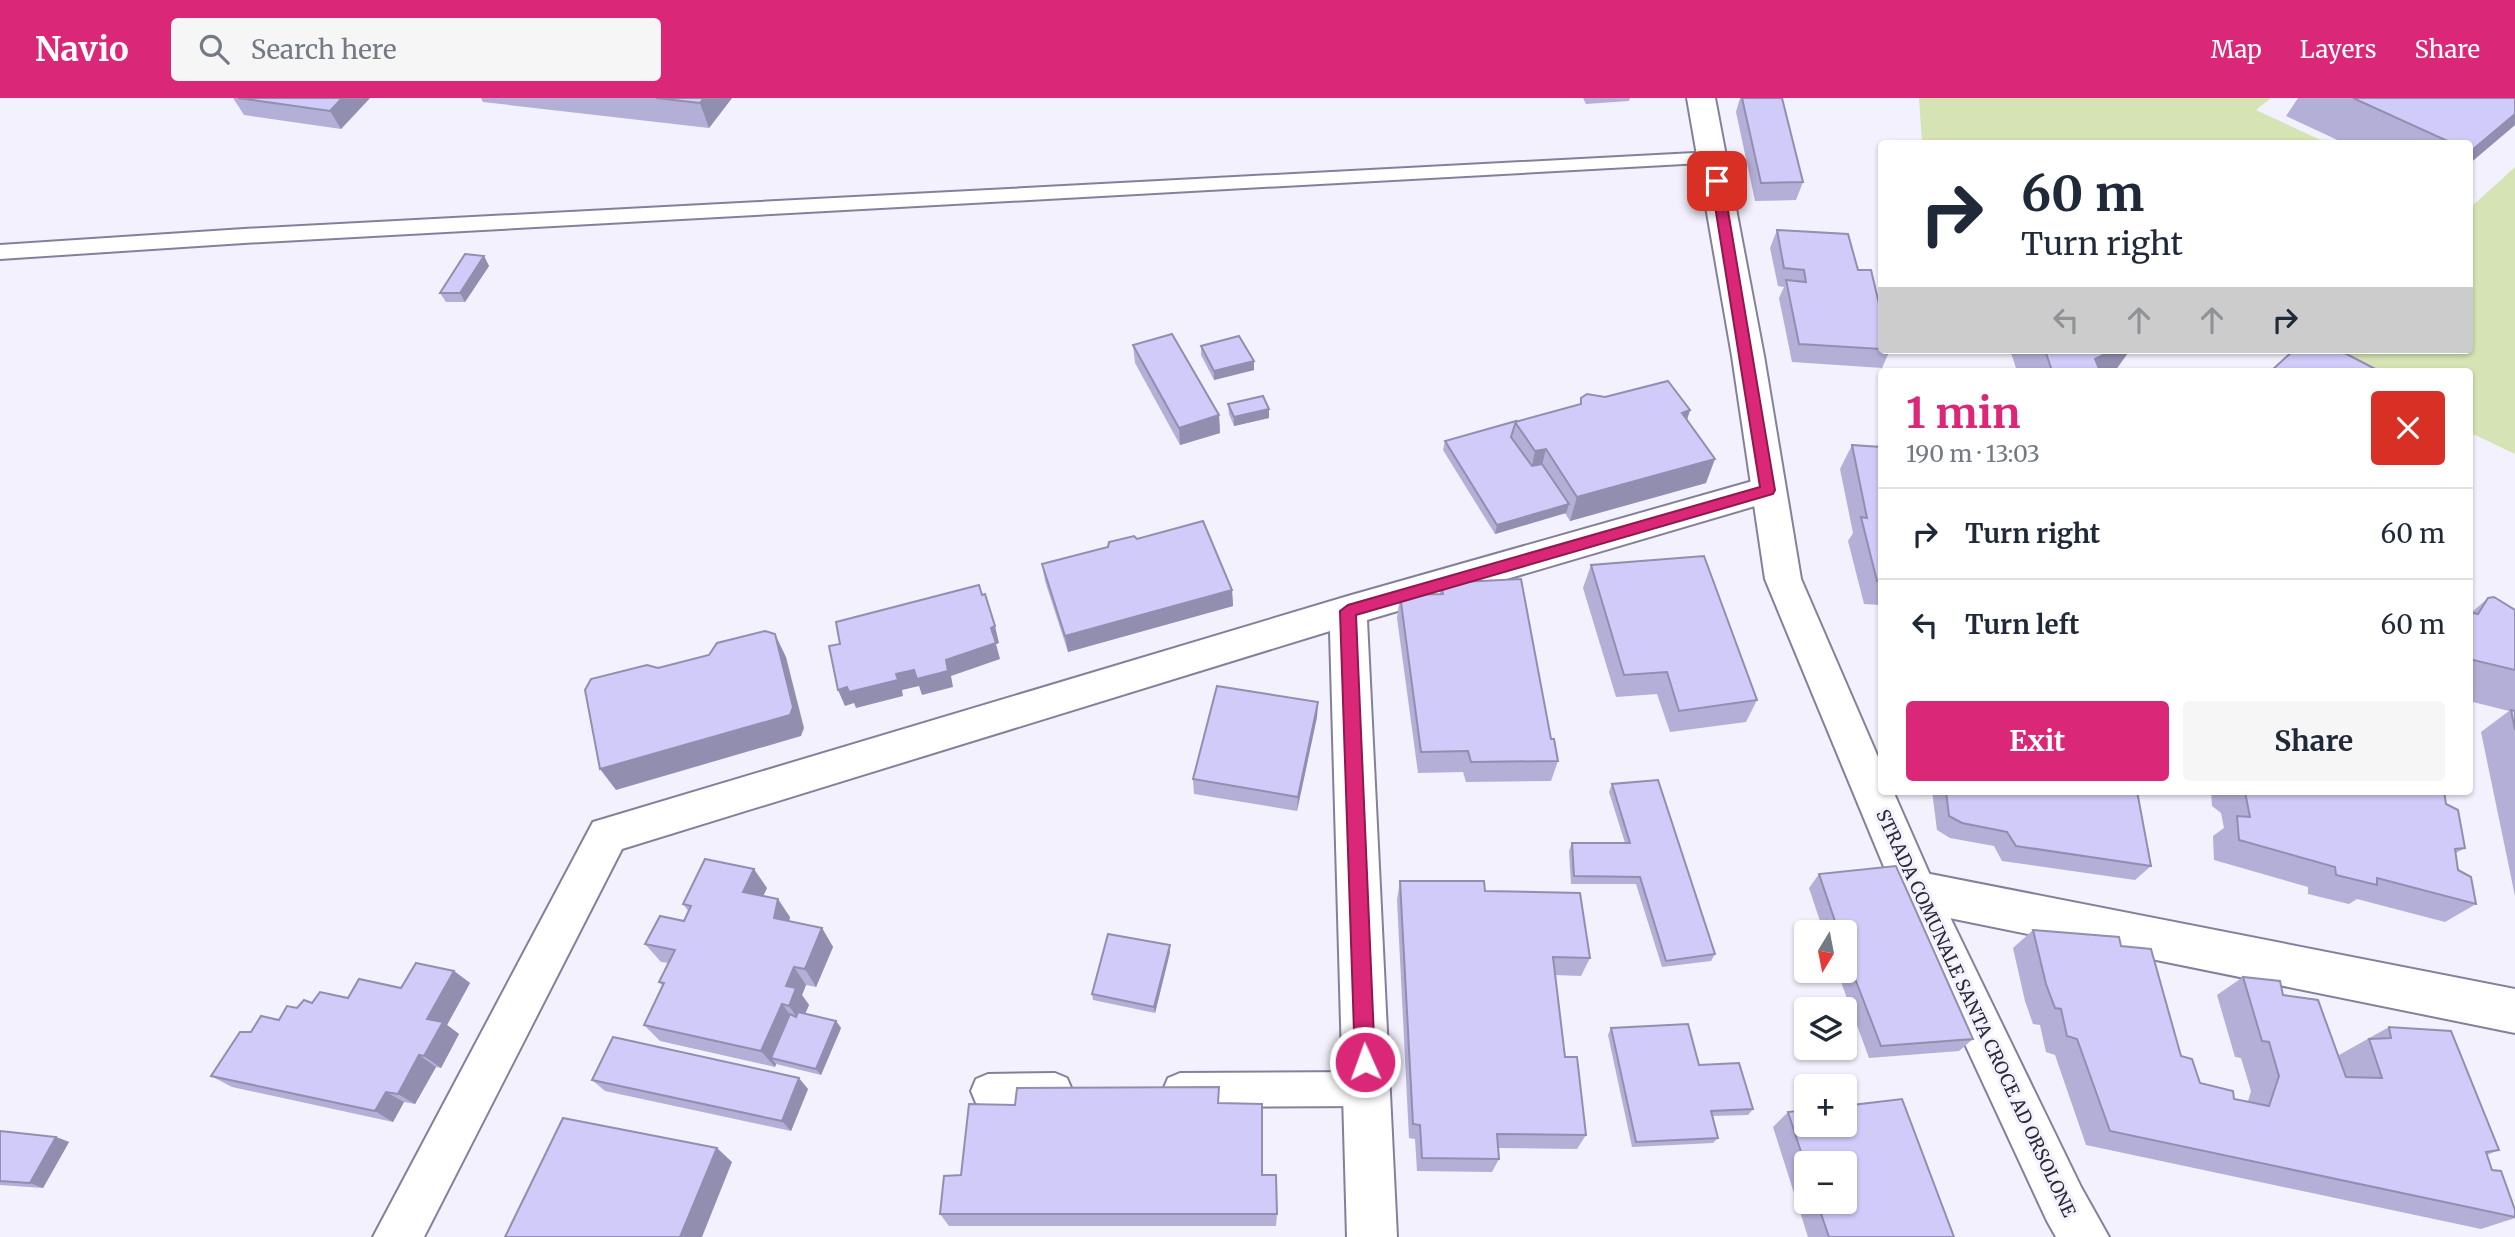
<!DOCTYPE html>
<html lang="en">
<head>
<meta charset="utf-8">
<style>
	body { margin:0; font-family:Merriweather,serif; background:#f6f6f7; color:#1f2937; height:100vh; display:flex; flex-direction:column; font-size:26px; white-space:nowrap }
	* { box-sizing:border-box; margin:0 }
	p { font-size:23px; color:#747a83 }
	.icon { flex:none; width:38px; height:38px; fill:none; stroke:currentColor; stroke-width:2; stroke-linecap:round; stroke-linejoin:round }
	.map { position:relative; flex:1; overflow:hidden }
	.side { position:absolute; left:1878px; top:270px; width:595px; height:427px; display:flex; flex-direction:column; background:#fff; border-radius:7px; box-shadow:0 2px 5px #0004 }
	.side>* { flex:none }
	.banner { position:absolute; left:1878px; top:42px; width:595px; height:214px; border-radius:7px; box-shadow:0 2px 5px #0004; background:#fff; color:#1f2937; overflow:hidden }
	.needle { width:46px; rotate:190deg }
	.tools { position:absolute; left:1794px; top:822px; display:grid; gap:14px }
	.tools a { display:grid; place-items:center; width:63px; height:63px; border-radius:7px; background:#fff; box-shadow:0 2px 5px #0004; font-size:35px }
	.pin { position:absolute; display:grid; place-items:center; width:60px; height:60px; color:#fff; margin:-30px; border-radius:14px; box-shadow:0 4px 10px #0006 }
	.me { position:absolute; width:77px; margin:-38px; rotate:358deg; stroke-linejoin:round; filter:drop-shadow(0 0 5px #0008) }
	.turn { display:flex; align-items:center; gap:24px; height:147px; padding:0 28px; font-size:32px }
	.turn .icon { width:91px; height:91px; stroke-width:2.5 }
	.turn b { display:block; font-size:49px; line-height:60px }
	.lanes { display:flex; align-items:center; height:66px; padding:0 28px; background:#0003; justify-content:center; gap:35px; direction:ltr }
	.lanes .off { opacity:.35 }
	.round { display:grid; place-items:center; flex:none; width:74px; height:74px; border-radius:7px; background:#f6f6f7 }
	.overview { display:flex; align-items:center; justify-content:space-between; height:119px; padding:0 28px }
	h1 { font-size:42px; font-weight:700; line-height:52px; color:#db2777 }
	.action { display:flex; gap:14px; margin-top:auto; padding:14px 28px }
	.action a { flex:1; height:80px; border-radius:7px; background:#db2777; color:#fff; font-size:28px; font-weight:700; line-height:80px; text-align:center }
	.action a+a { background:#f6f6f7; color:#1f2937 }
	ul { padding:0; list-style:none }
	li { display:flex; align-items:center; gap:21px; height:91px; padding:0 28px; border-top:2px solid #e0e1e3 }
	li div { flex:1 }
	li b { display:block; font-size:26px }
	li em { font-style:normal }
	header { display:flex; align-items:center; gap:42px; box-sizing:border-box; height:98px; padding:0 35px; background:#db2777; color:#fff }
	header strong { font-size:33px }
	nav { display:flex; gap:38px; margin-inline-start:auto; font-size:24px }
	.search { width:490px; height:63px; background:#f6f6f7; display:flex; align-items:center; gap:18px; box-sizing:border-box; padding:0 24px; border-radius:7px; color:#747a83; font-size:26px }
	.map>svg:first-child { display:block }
	.green { fill:#d6e4b5 }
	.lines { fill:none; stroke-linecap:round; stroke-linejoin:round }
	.lane-casing { stroke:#84809c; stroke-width:4 }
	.street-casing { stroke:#84809c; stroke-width:4 }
	.secondary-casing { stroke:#84809c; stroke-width:4 }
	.lane { fill:#fff; fill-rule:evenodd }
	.street { fill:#fff; fill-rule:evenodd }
	.secondary { fill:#fff; fill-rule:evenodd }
	.wall { fill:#b4afd7; fill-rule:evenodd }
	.shaded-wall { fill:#928eaf }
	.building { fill:#d1cbfa; stroke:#928eaf; stroke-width:2 }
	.route { fill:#db2777; stroke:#8e194d; stroke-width:2 }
	.labels { text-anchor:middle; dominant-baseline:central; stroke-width:6; stroke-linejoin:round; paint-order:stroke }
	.street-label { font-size:18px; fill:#2b2935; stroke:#f2f1fd }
</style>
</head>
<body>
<header>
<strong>Navio</strong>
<div class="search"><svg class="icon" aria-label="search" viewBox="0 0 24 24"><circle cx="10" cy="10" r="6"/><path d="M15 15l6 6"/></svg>Search here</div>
<nav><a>Map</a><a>Layers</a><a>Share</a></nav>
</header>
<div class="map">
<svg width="2515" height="1139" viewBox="0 0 2515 1139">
	<rect width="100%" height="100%" fill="#f2f1fd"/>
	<!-- green -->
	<g class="green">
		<path d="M1919,0H2271L2256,12L2327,45H1922Z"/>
		<path d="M2515,69V356L2469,334V273H2340L2296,252H2469V111Z"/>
	</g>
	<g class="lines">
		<!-- lane casing -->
		<g class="lane-casing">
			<g id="lane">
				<path d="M1713,54L1720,56L1723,60L1720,64L244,145L0,161V147L244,131Z"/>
				<path d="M1366,974L1378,979L1383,991L1378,1003L1366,1008L1180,1009L1168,1004L1163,992L1168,980L1180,975Z"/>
				<path d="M1055,975L1067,980L1072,992L1067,1004C1046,1013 997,1014 976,1005L971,993L976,981L988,976Z"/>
			</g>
		</g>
		<!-- street casing -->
		<g class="street-casing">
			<g id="street">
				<path d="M1767,379L1779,383L1785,392L1779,401L1367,522L1397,1139H1347L1330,533L622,751L424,1139H373L593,724L1348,498Z"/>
				<path d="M1915,773L2515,891V935L1915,813L1900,807L1894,793L1900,779Z"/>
			</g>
		</g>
		<!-- secondary casing -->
		<g class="secondary-casing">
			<path id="secondary" d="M1687,0H1715L1764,258L1801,481L1881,666V693H1893L1933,784L2081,1089L2109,1139H2056L2047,1123L1894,793L1765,481L1732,258Z"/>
		</g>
		<!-- lane -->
		<use href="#lane" class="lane"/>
		<!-- street -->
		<use href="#street" class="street"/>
		<!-- secondary -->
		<use href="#secondary" class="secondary"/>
	</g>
	<!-- wall -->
	<g class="wall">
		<path d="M233,0H370L341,31L244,17Z"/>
		<path d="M481,0H732L709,30L483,4Z"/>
		<path d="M1583,0H1630L1629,3L1586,6Z"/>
		<path d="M1740,0H1782L1803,84L1796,102L1755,103L1736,14Z"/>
		<path d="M2298,0H2515V27L2469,66V46H2346L2286,18Z"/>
		<path d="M1777,132L1858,172L1890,252L1882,270L1792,264L1779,200L1784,189L1778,188L1770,150Z"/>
		<path d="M484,158L489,168L465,204H446L440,195Z"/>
		<path d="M1133,247L1219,317L1220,335L1180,347L1135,265Z"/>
		<path d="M1201,248L1254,263V272L1214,282L1201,257Z"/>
		<path d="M2010,252H2130L2115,273H2017Z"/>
		<path d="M1605,299L1690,312L1687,322L1706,385L1570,423L1565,415L1495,436L1443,352L1445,343L1580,306L1581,300Z"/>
		<path d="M1228,306L1269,320L1234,328L1229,316Z"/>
		<path d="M1852,347L1881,349V507L1864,506L1848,443L1853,435L1840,371Z"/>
		<path d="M1042,466L1232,492L1233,508L1068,554L1045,483Z"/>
		<path d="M1591,467L1757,602L1746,624L1670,634L1657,596L1616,599L1583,490Z"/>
		<path d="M1441,485L1551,641L1558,663L1551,683L1466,684L1463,674L1418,675L1397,520L1400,497L1440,496Z"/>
		<path d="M2488,500L2515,512V798L2481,634L2509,613L2469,603V514H2472Z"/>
		<path d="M1881,521V539L1878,527Z"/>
		<path d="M1318,604L1317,619L1297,713L1194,696L1193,681Z"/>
		<path d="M1612,686L1715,856L1711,863L1662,869L1636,786H1571L1569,753L1572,745H1625L1609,694Z"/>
		<path d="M1932,693H2137L2151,768L2135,782L2002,763L1994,748L1950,740L1937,732Z"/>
		<path d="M2211,693H2444L2446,706L2465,750L2456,755L2458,772L2476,806L2445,824L2357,801L2349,806L2308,796V789L2214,762L2213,738L2224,730L2221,715L2212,708Z"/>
		<path d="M1819,776L1973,941L1959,953L1869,960L1837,873H1844V835H1824L1809,790Z"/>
		<path d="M1400,783L1485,793L1590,860L1581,878L1555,877L1565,959L1586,1037L1577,1051L1498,1050L1499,1061L1492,1074L1417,1073L1415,1041L1409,1040L1397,802Z"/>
		<path d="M767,790L763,798L790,819L789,823L822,830L833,849L816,889L806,887L802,897L809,907L805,916L836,923L841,930L821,977L776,966L775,969L660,943L644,927L663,888L659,884L669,865L661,864L645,846L684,823L689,814L683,806Z"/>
		<path d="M2033,832L2121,848L2181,958L2200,985L2234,1001L2248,1003L2251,993L2241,960L2235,959L2217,897L2243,879L2283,897L2345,976L2339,957L2389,929L2499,1052L2487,1057L2492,1072L2515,1112V1120L2481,1131L2086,1047L2055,957L2046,954L2040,927L2033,926L2025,903L2013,850Z"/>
		<path d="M1170,847V854L1155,915L1093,902L1092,896Z"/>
		<path d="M454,873L470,885L447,927L459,936L441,970L436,969L415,1006L404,1004L393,1024L232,989L211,978L251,934L279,922L297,910L312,905L401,890Z"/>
		<path d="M1611,930L1699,967L1753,1011L1748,1017L1712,1018L1718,1040L1713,1045L1632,1049L1608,937Z"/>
		<path d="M592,982L808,991L791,1033L605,993Z"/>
		<path d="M1220,1005L1262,1077L1277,1116L1276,1128H949L940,1116L961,1077L1015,1007Z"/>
		<path d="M1788,1014L1954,1139H1808L1773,1029ZM1806,1066L1844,1104H1806Z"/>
		<path d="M0,1033L56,1039L69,1044L43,1090L0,1087Z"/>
	</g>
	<!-- shaded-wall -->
	<g class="shaded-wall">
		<path d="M342,0H370L341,31L330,13Z"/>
		<path d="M704,0H732L709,30L700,5Z"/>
		<path d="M2515,16V27L2469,66V55L2471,53Z"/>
		<path d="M484,158L489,168L465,204L460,195Z"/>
		<path d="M2113,252H2130L2115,273H2087L2095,261Z"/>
		<path d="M1254,263V272L1214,282V273Z"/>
		<path d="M1269,311V320L1234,328V319Z"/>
		<path d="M1690,312L1682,337V315Z"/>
		<path d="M1219,317L1220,335L1180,347L1179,330Z"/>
		<path d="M1546,351L1540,375L1530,377L1535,353Z"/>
		<path d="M1715,361L1706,385L1570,423L1577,399Z"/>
		<path d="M1569,406L1566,415L1495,436L1497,427Z"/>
		<path d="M1232,492L1233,508L1068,554L1065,538Z"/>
		<path d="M995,528L999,545L996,546L1000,561L951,578L953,589L922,597L919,588L902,592L903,598L856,610L854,605L845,608L838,592L946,562L991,530Z"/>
		<path d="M775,536L786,559L804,630L801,638L616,692L600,671Z"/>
		<path d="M1318,604L1317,619L1297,713L1298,699Z"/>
		<path d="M754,771L767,790L756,813L743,794Z"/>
		<path d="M778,801L790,819L786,838L774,820Z"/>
		<path d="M822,830L833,849L816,889L805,871Z"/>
		<path d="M1170,847V854L1155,915L1154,909Z"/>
		<path d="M794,869L806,887L802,897L809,907L801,925L789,908L786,888Z"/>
		<path d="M454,873L470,885L447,927L459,936L441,970L424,958L427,921Z"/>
		<path d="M782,906L795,923L771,960L776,966L775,969L761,953Z"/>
		<path d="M836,923L841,930L821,977L816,971Z"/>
		<path d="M419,957L436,969L415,1006L398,996Z"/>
		<path d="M799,980L808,991L791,1033L782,1023Z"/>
		<path d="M386,994L404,1004L393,1024L375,1013Z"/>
		<path d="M56,1039L69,1044L43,1090L30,1085Z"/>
		<path d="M717,1050L732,1064L702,1139H680Z"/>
	</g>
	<!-- building -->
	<g class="building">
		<path d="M238,0H342L330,13Z"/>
		<path d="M656,0H704L700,5Z"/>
		<path d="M1742,0H1782L1803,84L1761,85Z"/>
		<path d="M2353,0H2515V16L2471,53H2469V46H2454Z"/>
		<path d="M1777,132L1848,136L1858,172H1871L1881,214V251L1799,246L1786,182L1806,184L1804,172L1784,170Z"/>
		<path d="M465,156L484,158L460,195H440Z"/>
		<path d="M1172,236L1219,317L1179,330L1133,247Z"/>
		<path d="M1239,238L1254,263L1214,273L1201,248Z"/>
		<path d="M2045,252H2113L2095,261L2100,273H2052Z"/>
		<path d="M2294,252H2339L2379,273H2271Z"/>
		<path d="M1668,283L1690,312L1682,315L1715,361L1577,399L1546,351L1535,353L1515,324L1581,306V300L1587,296L1605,299Z"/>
		<path d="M1263,298L1269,311L1234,319L1228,306Z"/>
		<path d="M1516,323L1511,339L1532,368L1542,366L1569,406L1497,427L1445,343Z"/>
		<path d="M1852,347L1881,349V483H1877L1861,419L1867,420Z"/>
		<path d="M1203,423L1232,492L1065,538L1042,466L1108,449L1109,444L1134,438L1137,441Z"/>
		<path d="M1704,458L1757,602L1679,613L1667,574L1624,577L1591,467Z"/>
		<path d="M1521,481L1551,641H1554L1558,663L1471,664L1468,653L1421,654L1400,497L1443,496L1441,485Z"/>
		<path d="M979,487L982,497L985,496L995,528L991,530L996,545L946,562L948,573L917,581L914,572L896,576L898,582L849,594L847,589L838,592L829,548L840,546L836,524Z"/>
		<path d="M2494,499L2515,512V572L2469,561V514L2478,516L2488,500Z"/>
		<path d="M765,533L775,536L793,609L790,617L600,671L585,592L591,581L647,567L658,570L709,557L717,545Z"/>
		<path d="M1217,588L1318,604L1298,699L1193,681Z"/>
		<path d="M2511,612L2515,613V632Z"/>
		<path d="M1658,682L1715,856L1666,863L1640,779L1574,778L1572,745H1630L1612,686Z"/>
		<path d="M1946,693H2137L2151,768L2016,748L2007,734L1962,725L1949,718Z"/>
		<path d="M2243,693H2444L2446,706L2458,712L2465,750L2455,751L2458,772L2471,779L2476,806L2377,780V787L2336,777L2335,769L2239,742L2237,718L2250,719L2245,694Z"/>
		<path d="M705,761L754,771L743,794L778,801L774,820L822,830L805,871L794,869L786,888L796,890L789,908L782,906L761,953L644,927L664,885L659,884L675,852L645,846L660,818L684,823L691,808L683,806Z"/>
		<path d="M1896,768L1973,941L1881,948L1854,878L1844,851V835H1839L1819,776Z"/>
		<path d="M1400,783H1484L1485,793L1580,795L1590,860L1553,859L1565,959H1577L1586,1037L1497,1036L1499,1061L1422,1060L1420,1027L1413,1026Z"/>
		<path d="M2033,832L2119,839L2121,848L2151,851L2181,958L2192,961L2200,985L2233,993L2234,1001L2269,1008L2279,978L2269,944L2262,943L2243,879L2280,883L2283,897L2318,902L2346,979L2382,980L2369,941L2391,940L2389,929L2451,933L2499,1052L2486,1054L2492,1072L2501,1073L2515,1112V1119L2110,1033L2077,941L2067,938L2061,911L2055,910L2046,886Z"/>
		<path d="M1108,836L1170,847L1154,909L1092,896Z"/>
		<path d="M416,865L454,873L427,921L443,924L424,958L419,957L398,996L386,994L375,1013L211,978L240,934H251L261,918L279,922L287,908L297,910L304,902L312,905L320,894L348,900L359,881L401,890Z"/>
		<path d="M798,914L836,923L816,971L771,960L790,916L796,919Z"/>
		<path d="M1688,926L1699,967L1739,965L1753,1011L1711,1013L1718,1040L1636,1044L1611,930Z"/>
		<path d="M613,939L799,980L782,1023L592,982Z"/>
		<path d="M1219,989L1218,1005L1262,1006V1077H1276L1277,1116H940L944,1078L961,1077L969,1006L1015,1007L1017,990Z"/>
		<path d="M1902,1001L1954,1139H1829L1817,1104H1844V1066H1806V1069L1788,1014L1806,1012V1027H1844V1008Z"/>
		<path d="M563,1020L717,1050L680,1139H505Z"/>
		<path d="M0,1033L56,1039L30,1085L0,1083Z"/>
	</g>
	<!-- route -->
	<path class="route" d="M1717,80L1723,83L1775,392L1773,396L1356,517L1375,964L1372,971L1365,974L1358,971L1355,964L1340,513L1348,507L1760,389L1711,83Z"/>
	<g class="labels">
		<!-- street labels -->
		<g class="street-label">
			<text transform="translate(1976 915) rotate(65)">STRADA COMUNALE SANTA CROCE AD ORSOLONE</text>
		</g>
	</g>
</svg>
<div class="tools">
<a><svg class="needle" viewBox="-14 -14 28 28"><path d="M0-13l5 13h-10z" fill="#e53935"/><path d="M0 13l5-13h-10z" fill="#747a83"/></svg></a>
<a><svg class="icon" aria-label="layers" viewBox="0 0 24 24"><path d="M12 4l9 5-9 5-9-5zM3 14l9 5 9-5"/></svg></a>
<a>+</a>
<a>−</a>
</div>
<div class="pin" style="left:1717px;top:83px;background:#d93025"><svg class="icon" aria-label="arrive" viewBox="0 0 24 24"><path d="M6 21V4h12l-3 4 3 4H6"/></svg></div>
<svg class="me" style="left:1365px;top:964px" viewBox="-20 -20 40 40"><circle r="17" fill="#db2777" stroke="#fff" stroke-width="3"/><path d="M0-11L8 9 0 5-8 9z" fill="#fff"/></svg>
<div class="banner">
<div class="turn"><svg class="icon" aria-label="right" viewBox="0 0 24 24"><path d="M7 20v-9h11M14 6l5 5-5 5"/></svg><div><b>60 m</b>Turn right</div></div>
<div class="lanes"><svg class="icon off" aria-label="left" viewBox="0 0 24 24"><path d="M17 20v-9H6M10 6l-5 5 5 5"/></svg><svg class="icon off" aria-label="ahead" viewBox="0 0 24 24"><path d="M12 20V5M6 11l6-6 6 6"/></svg><svg class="icon off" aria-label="ahead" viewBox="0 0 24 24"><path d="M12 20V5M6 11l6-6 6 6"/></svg><svg class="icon" aria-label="right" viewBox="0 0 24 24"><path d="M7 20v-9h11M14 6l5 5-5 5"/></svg></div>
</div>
<section class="side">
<div class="overview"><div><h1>1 min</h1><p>190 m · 13:03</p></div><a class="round" style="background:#d93025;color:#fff"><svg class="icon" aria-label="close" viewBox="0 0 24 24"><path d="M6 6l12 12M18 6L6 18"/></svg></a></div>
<ul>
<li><svg class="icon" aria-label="right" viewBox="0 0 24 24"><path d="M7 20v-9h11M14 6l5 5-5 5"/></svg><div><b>Turn right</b></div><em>60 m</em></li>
<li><svg class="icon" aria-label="left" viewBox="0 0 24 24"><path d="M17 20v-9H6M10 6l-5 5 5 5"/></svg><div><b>Turn left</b></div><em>60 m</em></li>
</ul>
<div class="action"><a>Exit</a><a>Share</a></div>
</section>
</div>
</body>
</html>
